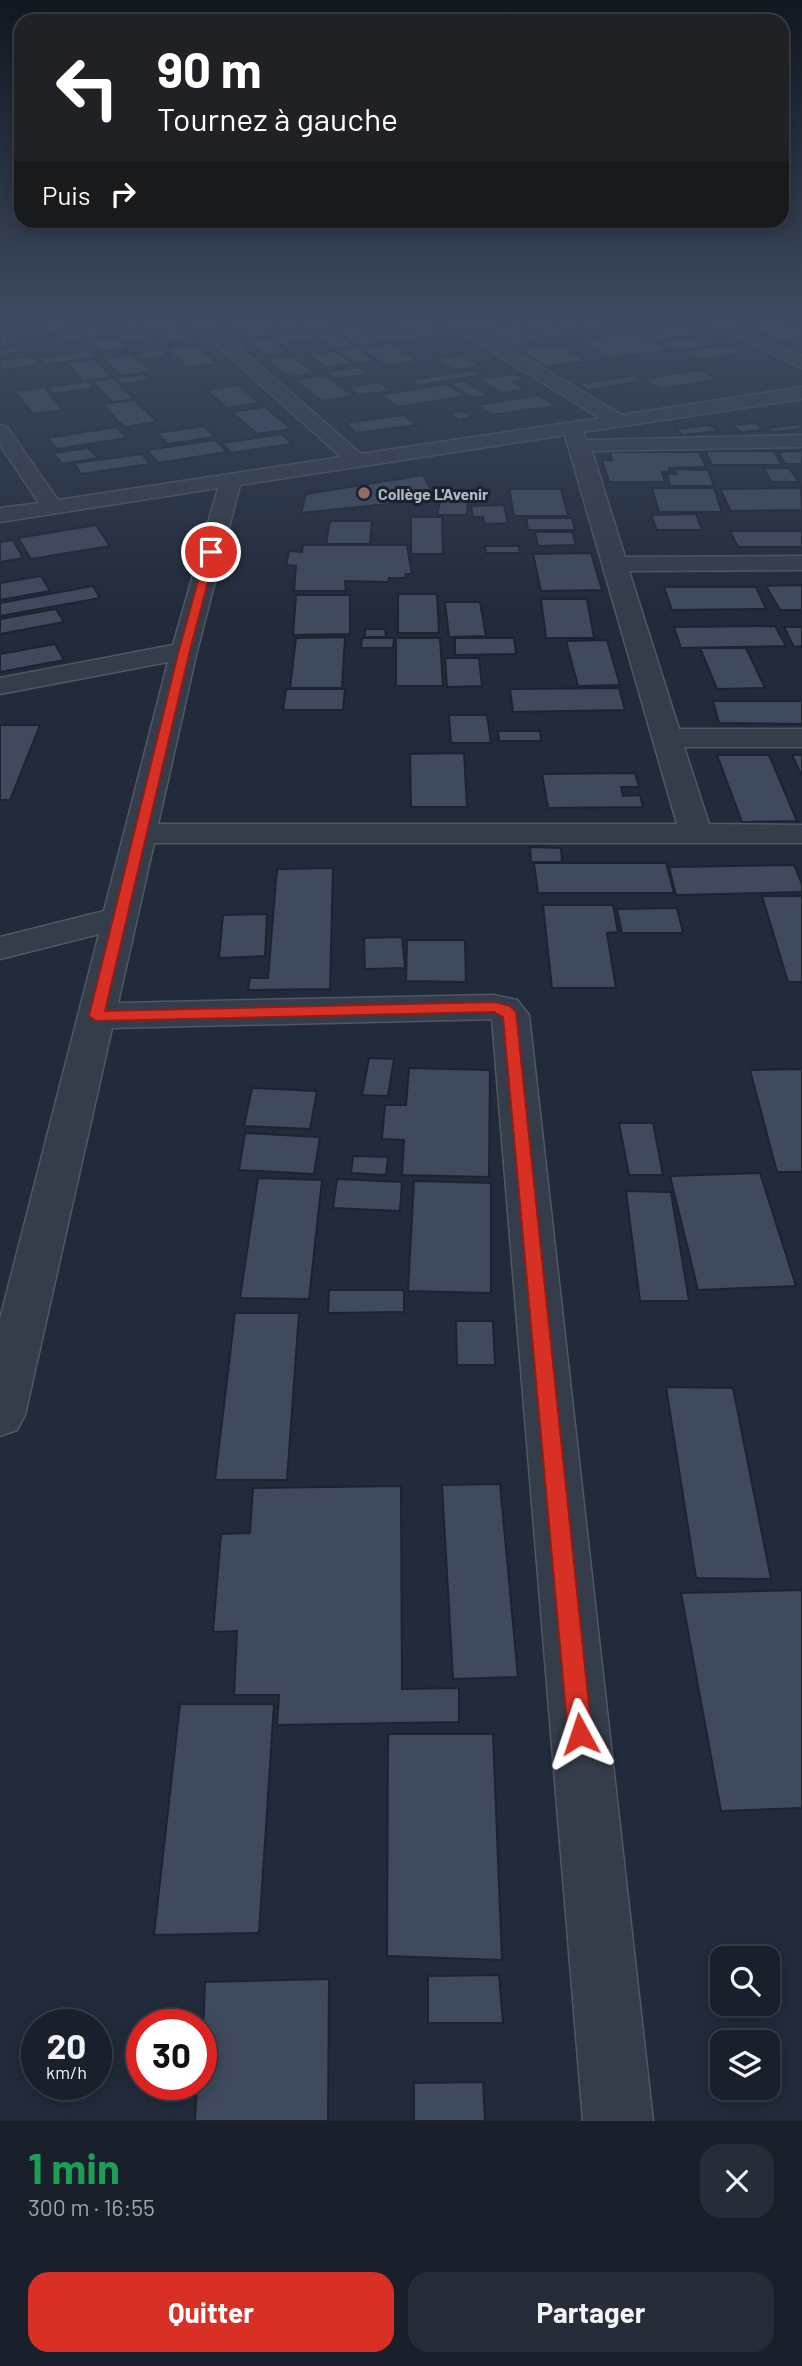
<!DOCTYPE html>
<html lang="fr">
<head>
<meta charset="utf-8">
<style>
	body { margin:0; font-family:Barlow,sans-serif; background:#262d38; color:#f1f3f6; height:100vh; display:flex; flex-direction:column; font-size:26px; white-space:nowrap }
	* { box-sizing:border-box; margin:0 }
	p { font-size:23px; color:#9fa3a9 }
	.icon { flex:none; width:38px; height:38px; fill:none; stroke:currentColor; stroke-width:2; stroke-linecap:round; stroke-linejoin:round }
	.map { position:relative; height:2121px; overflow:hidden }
	.sheet { display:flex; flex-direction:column; background:#19202c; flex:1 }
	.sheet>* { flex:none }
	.guide { position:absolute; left:14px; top:14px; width:775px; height:214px; border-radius:21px; box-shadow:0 4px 18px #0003,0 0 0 2px #373e48; background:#202124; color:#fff; overflow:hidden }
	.controls { position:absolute; left:710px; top:1946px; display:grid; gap:14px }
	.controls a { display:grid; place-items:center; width:70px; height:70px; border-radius:14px; background:#19202c; box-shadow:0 4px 18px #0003,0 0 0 2px #373e48; font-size:35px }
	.speed { position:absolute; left:21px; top:2009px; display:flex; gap:14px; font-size:35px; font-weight:700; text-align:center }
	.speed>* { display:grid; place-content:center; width:91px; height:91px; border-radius:50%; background:#19202c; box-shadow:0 4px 18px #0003,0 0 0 2px #373e48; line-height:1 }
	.speed small { font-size:18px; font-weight:400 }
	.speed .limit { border:10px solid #d22; background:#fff; color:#111 }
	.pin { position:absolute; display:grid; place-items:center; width:60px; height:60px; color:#fff; margin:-30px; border:4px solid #fff; border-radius:50%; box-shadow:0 2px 7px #0007 }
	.me { position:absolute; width:77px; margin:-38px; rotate:355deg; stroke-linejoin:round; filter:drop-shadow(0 0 5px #0008) }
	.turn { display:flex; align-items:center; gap:24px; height:147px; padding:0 28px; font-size:32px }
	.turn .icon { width:91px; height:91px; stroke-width:2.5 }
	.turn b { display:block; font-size:49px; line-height:60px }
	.then { display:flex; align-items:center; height:66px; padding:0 28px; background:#0003; gap:14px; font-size:26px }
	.round { display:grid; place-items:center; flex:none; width:74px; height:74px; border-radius:21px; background:#262d38 }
	.head { display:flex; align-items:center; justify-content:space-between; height:119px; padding:0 28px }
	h1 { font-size:42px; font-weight:700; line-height:52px; color:#1e9e55 }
	.button { display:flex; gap:14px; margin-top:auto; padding:14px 28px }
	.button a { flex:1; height:80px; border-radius:21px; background:#d93025; color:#fff; font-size:28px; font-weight:700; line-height:80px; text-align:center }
	.button a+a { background:#262d38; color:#f1f3f6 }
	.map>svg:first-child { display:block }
	.building { fill:#404a5e; stroke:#1c2432; stroke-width:2 }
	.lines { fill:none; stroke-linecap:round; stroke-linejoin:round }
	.minor-casing { stroke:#505866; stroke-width:3 }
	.minor { fill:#353d4b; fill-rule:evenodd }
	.route { fill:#d93025; stroke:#8d1f18; stroke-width:2 }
	.education-dot { fill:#8d6e63; stroke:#1a2230; stroke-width:2.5 }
	.labels { text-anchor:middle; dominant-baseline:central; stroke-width:6; stroke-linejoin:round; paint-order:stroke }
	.far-poi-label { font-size:16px; font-weight:bold; fill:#b0b8c7; stroke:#1a2230; text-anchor:start }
</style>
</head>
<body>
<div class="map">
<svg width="802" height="2121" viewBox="0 0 802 2121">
	<rect width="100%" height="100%" fill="#212b3b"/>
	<!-- building -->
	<g class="building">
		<path d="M112,316H125L130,320L78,327L72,321Z"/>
		<path d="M287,316L307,330L288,333L266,317Z"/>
		<path d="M291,316H316L334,328L312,331Z"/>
		<path d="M322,316H349L361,324L339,327Z"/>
		<path d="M373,316H406L410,318L383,322Z"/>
		<path d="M461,316H493L510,325L482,329Z"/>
		<path d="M533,316L541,321L511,325L500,319Z"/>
		<path d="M737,316H767L780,322L756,325Z"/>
		<path d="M588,317L619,333L599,336L569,319Z"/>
		<path d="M174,318L183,326L149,330L140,323Z"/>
		<path d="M263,318L285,333L246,338L225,323Z"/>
		<path d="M420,318L448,335L421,338L394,322Z"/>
		<path d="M565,319L599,336L585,338L551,321Z"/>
		<path d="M550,321L574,334L545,338L521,325Z"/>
		<path d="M65,322L73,330L47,334L39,325Z"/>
		<path d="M781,322L802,331V343L792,345L751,327Z"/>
		<path d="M135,323L143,331L118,334L110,327Z"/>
		<path d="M518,325L547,341L511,346L483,330Z"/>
		<path d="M687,325L705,333L656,340L639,332Z"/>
		<path d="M356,326L381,343L358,346L333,329Z"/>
		<path d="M107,327L115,334L86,338L78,330Z"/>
		<path d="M176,328L192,341L171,344L155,331Z"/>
		<path d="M331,330L356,346L336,349L311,332Z"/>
		<path d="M2,331L15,345L0,347V332Z"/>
		<path d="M75,331L83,339L63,341L56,334Z"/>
		<path d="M407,331L419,338L384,343L372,336Z"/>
		<path d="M142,332L151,340L124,343L116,335Z"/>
		<path d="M305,332L316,340L280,345L269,337Z"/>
		<path d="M637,332L671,350L611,358L579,340Z"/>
		<path d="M707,335L719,341L711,342L716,345L675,351L658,342Z"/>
		<path d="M114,336L128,349L101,352L88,339Z"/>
		<path d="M267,337L289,353L266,356L245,340Z"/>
		<path d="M390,343L419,361L387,366L359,347Z"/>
		<path d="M558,344L588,361L545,367L520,349Z"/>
		<path d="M168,345L170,348L122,354L120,352Z"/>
		<path d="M197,345L218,364L187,368L167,349Z"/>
		<path d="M727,345L745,354L699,360L681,351Z"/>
		<path d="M16,347L21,352L0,355V349Z"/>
		<path d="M356,347L377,361L356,364L336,350Z"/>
		<path d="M162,350L169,356L141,360L135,353Z"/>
		<path d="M89,351L96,357L44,365L38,358Z"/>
		<path d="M334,351L354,364L326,368L308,354Z"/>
		<path d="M132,354L150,371L120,376L103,358Z"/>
		<path d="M461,355L480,366L454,370L435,359Z"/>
		<path d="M32,356L40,365L0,370V360Z"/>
		<path d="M292,356L315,373L289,377L266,359Z"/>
		<path d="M96,359L113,377L83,381L67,362Z"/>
		<path d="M358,367L369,374L334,379L325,372Z"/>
		<path d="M475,370L483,375L419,385L411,380Z"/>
		<path d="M700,370L719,379L661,389L642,379Z"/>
		<path d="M145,374L151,380L122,384L116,378Z"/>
		<path d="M516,374L526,380L513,382L525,390L501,393L479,379Z"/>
		<path d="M325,375L354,396L322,401L294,380Z"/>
		<path d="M633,375L644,381L588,390L578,384Z"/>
		<path d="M113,378L134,399L112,402L92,381Z"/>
		<path d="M87,381L94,388L54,394L48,387Z"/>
		<path d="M465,381L488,396L472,398L449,383Z"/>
		<path d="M379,382L391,391L359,395L348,387Z"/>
		<path d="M446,384L465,396L398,407L381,395Z"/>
		<path d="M238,385L260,403L227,408L206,390Z"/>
		<path d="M44,387L63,410L33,414L14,391Z"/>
		<path d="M539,395L555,406L492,415L477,405Z"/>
		<path d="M134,400L157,422L124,427L102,404Z"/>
		<path d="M265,407L292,429L257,434L231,412Z"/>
		<path d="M464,411L474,417L459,420L449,413Z"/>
		<path d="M404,415L416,425L356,433L345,423Z"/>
		<path d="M755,423L764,430L741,432L732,425Z"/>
		<path d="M802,424V429L773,432L767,428Z"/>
		<path d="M710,425L718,431L683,435L675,429Z"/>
		<path d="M204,426L215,437L168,444L157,433Z"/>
		<path d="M116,427L127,438L57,449L47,438Z"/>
		<path d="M282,434L292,444L231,453L222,443Z"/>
		<path d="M215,440L227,452L158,463L147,450Z"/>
		<path d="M88,448L98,458L62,464L53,453Z"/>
		<path d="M705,451H774L782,465H712Z"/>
		<path d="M802,451V464H785L778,452Z"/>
		<path d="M610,452H699L706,467L669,468L670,472H662L665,482H609L602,460H612Z"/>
		<path d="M142,454L150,464L81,474L74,463Z"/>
		<path d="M763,468H789L799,482H772Z"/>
		<path d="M674,469L708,470L714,486H670L667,474H676Z"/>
		<path d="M423,475L436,499L301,513L306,494Z"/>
		<path d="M652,488H714L722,512H659Z"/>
		<path d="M801,488L802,510L731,511L720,489Z"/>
		<path d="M509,489H561L568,516H514Z"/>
		<path d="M443,490L469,491L467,515H437Z"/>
		<path d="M504,505L508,523L485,524L483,517H473L471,506Z"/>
		<path d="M696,514L702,530H657L651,515Z"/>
		<path d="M411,517H442L443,554H411Z"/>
		<path d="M526,518H572L575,530H528Z"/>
		<path d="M330,521H372L370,544H326Z"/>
		<path d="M96,525L110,546L31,559L18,538Z"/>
		<path d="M730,531H802V547H738Z"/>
		<path d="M535,532H572L576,545L538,546Z"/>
		<path d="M13,540L23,558L0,562V542Z"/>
		<path d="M303,545H407L412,574H406L405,578H389L388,582L345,581L346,591H294L296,566L286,565L289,551L302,552Z"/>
		<path d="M485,546H519L520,553H486Z"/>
		<path d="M591,553L602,590L541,591L533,554Z"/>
		<path d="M41,576L50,591L0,600V583Z"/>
		<path d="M802,585V610H780L766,586Z"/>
		<path d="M93,586L100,598L0,616V603Z"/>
		<path d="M664,587H756L766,609L672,610Z"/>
		<path d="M398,594H437L439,633H398Z"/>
		<path d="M296,595H350V634L293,635Z"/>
		<path d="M541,599H587L594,638H546Z"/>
		<path d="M445,602H480L486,636L449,637Z"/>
		<path d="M56,609L64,622L0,634V619Z"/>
		<path d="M775,626L786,646L681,648L674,627Z"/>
		<path d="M784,627H802V646L794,647Z"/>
		<path d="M365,629H385L386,637H365Z"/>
		<path d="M345,637L342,688H290L296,638Z"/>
		<path d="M362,638H394L393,648H361Z"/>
		<path d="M396,638H440L443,686H396Z"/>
		<path d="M455,638H514L516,654L455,655Z"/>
		<path d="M607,640L620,685L578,686L566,641Z"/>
		<path d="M55,644L64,660L0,672V654Z"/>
		<path d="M700,648H746L765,688L717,689Z"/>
		<path d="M445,658H479L482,686L447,687Z"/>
		<path d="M619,688L625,710L513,712L510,689Z"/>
		<path d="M286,689H345L343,710H283Z"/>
		<path d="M713,701H802V724L719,723Z"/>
		<path d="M449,715H487L491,743H451Z"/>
		<path d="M0,725H40L10,800H0Z"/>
		<path d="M498,731H540L541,741H499Z"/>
		<path d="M464,753L467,807H411L410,754Z"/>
		<path d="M717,755H769L797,821L742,822Z"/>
		<path d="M792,755H802V776Z"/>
		<path d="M635,773L639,787H621L623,796L640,795L643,807L548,808L542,774Z"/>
		<path d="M530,847L561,848L562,862H531Z"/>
		<path d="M534,863H666L674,893H538Z"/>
		<path d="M794,865L802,884V892L676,895L669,867Z"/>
		<path d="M333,868L330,989L248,990L250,978H268L277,869Z"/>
		<path d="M762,896H802V982H788Z"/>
		<path d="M543,905H613L618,932L607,933L616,988H552Z"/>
		<path d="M677,908L683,933H622L617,909Z"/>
		<path d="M267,914L265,956L219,958L223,915Z"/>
		<path d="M402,937L405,968L365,969L364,938Z"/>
		<path d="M407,940H465L466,982L406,981Z"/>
		<path d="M369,1058L394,1059L388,1096L362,1095Z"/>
		<path d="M409,1068L490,1070L489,1177L402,1175L404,1140L382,1139L385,1105H406Z"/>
		<path d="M802,1069V1172H777L750,1070Z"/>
		<path d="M252,1088L317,1091L310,1129L244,1126Z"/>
		<path d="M619,1123H653L663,1175H629Z"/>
		<path d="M245,1133L320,1137L314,1174L239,1170Z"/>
		<path d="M353,1156L388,1157L386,1175L351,1173Z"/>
		<path d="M760,1173L796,1286L698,1290L670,1176Z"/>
		<path d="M258,1178L322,1180L309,1299L240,1298Z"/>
		<path d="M337,1179L402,1182L400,1211L333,1208Z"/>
		<path d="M414,1181L491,1183V1293L408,1291Z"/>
		<path d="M626,1191L671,1192L689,1301H640Z"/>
		<path d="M329,1290H404V1312L328,1313Z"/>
		<path d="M235,1313H299L287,1480H215Z"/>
		<path d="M456,1321H493L495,1365H457Z"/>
		<path d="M666,1387L733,1388L771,1579L696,1578Z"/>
		<path d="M500,1484L518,1677L453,1679L442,1485Z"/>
		<path d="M401,1486L402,1689L459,1688V1722L277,1725L279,1695H234L237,1631L213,1632L221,1534L250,1533L253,1488Z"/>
		<path d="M802,1590V1808L721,1811L681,1593Z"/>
		<path d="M180,1704H274L259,1933L154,1935Z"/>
		<path d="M388,1734H493L502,1960L387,1956Z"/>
		<path d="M499,1975L503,2023H428V1976Z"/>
		<path d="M329,1979L328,2121H195L197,2084H201L205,1982Z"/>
		<path d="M483,2082L485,2121H414V2083Z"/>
	</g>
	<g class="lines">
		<!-- minor casing -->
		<g class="minor-casing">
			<g id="minor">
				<path d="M185,316H203L361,454L600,418L435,316H454L622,415L802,387V399L583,432L587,440L802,435V447L592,451L625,557L802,556V570L629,571L679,729H802V747H684L709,824L802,825V843H154L118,1003L494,995L517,1000L529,1015L653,2121H583L492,1019L112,1028L25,1415L17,1430L0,1436V1319L99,934L0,959V937L104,911L168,662L0,694V678L173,645L218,488L0,522V508L39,503L0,445V425L7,427L58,500L341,457ZM565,435L677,824H158L197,651L240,485Z"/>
				<path d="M694,316H715L802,356V368Z"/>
			</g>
		</g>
		<!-- minor -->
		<use href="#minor" class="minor"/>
	</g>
	<!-- sky -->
	<linearGradient id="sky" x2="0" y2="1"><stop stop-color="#121820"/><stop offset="0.52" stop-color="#3d4a60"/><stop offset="1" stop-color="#3d4a60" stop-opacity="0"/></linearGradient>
	<rect width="802" height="613" fill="url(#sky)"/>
	<!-- route -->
	<path class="route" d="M211,549L216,552L190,650L105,1011L494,1002L510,1006L516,1012L592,1734L589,1743L580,1746L571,1743L568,1734L503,1017L494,1012L96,1021L89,1016L179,650L206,552Z"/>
	<!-- markers -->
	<circle class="education-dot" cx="364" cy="493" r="7"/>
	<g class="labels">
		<!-- far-poi labels -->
		<g class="far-poi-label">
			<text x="378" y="493">Collège L'Avenir</text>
		</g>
	</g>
</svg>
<div class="controls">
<a><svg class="icon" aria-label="search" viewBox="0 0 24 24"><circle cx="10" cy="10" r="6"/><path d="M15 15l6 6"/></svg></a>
<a><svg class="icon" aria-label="layers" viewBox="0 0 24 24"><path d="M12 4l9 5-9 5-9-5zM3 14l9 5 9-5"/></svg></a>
</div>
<div class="speed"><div>20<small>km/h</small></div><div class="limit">30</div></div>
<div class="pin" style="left:211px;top:552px;background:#d93025"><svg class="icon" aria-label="arrive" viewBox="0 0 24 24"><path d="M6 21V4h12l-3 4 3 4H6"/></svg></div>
<svg class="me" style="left:580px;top:1734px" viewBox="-20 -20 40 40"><path d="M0-17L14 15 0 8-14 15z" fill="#d93025" stroke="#fff" stroke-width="4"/></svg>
<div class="guide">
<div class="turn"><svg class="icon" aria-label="left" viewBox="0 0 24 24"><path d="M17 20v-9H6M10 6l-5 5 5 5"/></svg><div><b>90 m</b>Tournez à gauche</div></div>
<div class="then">Puis<svg class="icon" aria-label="right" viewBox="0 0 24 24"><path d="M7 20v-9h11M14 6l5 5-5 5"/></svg></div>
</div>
</div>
<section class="sheet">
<div class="head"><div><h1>1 min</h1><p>300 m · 16:55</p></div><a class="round"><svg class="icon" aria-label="close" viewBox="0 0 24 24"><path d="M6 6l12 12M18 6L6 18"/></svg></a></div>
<div class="button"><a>Quitter</a><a>Partager</a></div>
</section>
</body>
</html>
